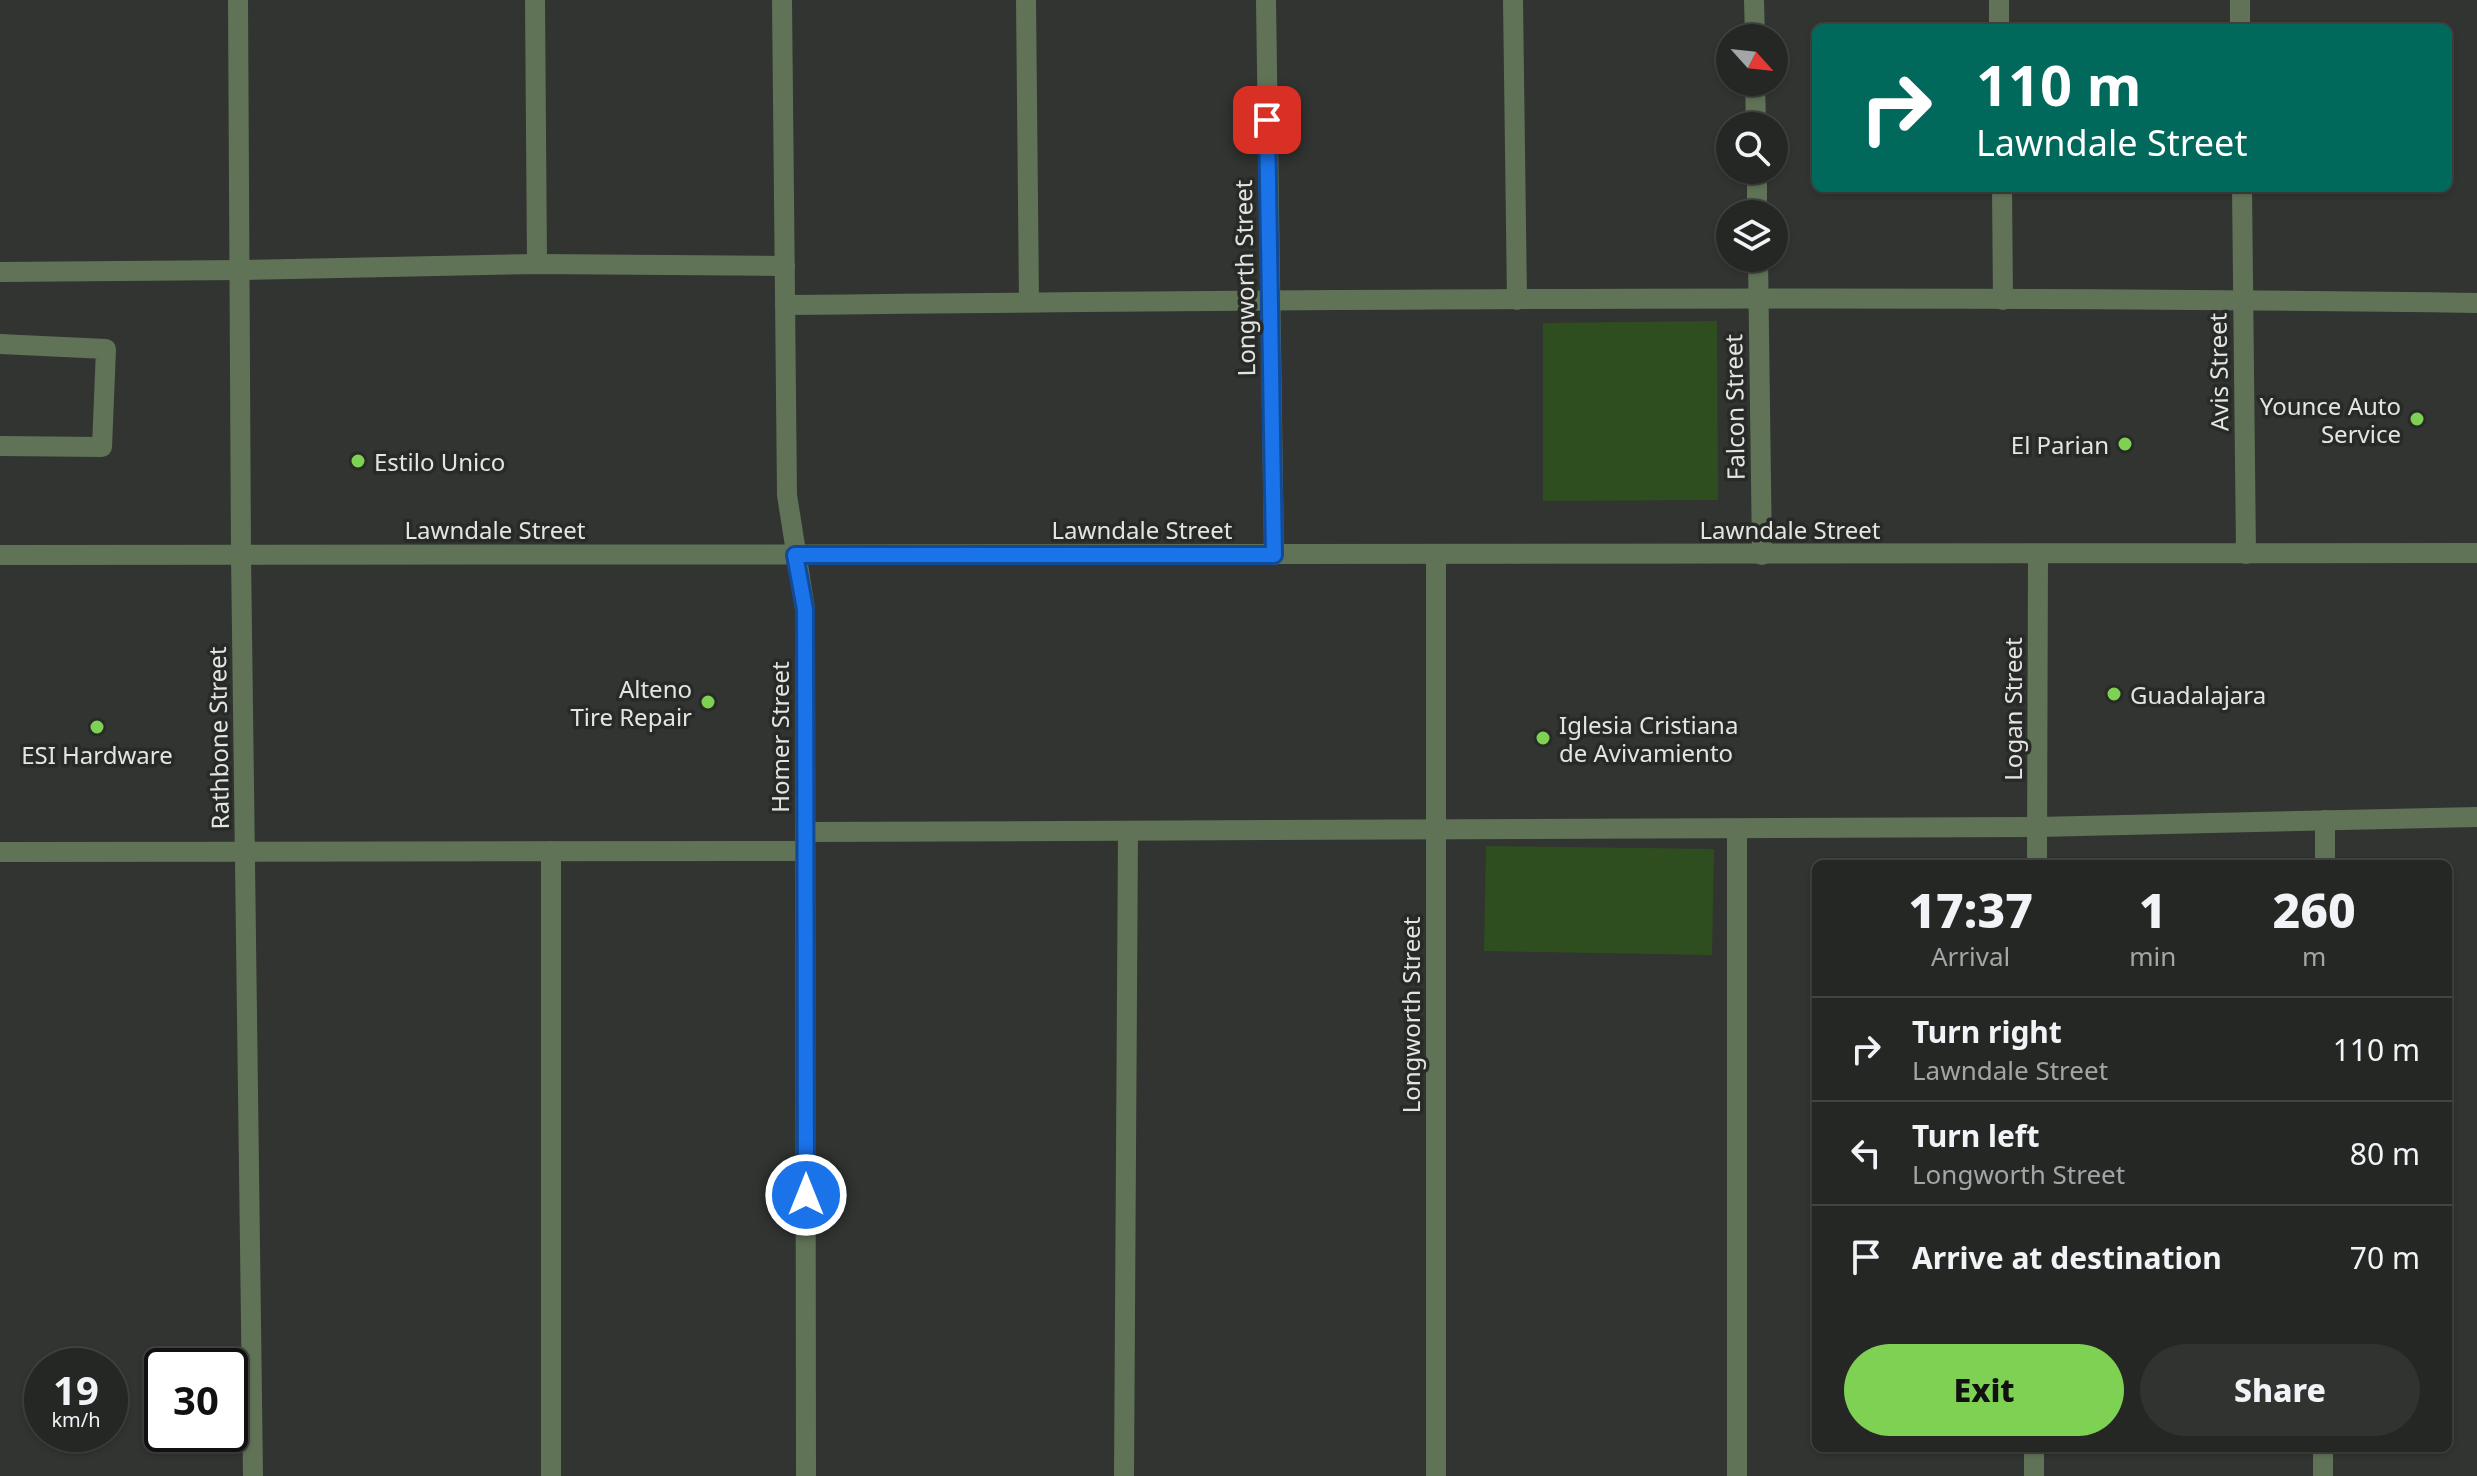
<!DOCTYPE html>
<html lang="en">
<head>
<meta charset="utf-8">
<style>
	body { margin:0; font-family:"Noto Sans",sans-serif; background:#313331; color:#f1f3f6; height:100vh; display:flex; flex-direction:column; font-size:30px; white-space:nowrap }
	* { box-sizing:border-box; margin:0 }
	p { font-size:26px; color:#a3a5a6 }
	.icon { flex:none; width:44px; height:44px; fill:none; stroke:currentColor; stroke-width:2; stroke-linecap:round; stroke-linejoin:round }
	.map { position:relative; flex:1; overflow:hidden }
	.drawer { position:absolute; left:1812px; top:860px; width:640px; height:592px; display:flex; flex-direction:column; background:#252724; border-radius:12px; box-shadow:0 2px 6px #0004,0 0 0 2px #424441 }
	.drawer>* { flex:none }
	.hud { position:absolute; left:1812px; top:24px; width:640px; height:168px; border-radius:12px; box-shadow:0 2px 6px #0004,0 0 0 2px #424441; background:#00695c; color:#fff; overflow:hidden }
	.needle { width:52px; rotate:117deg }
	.tools { position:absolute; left:1716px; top:24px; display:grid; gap:16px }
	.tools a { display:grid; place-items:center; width:72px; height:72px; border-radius:50%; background:#252724; box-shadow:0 2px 6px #0004,0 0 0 2px #424441; font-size:40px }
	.speed { position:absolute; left:24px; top:1348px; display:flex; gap:16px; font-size:40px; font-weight:700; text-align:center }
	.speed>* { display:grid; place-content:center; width:104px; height:104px; border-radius:50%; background:#252724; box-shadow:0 2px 6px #0004,0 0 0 2px #424441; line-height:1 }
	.speed small { font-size:20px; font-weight:400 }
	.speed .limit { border:4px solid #111; border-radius:12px; background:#fff; color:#111 }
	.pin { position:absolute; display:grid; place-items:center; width:68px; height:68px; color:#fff; margin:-34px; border-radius:16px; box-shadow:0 4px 12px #0006 }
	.me { position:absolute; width:88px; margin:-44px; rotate:0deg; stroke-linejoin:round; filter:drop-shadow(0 0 6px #0008) }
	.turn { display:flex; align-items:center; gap:28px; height:168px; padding:0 32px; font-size:36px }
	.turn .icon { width:104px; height:104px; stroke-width:2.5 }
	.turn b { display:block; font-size:56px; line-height:68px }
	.eta { display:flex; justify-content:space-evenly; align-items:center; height:136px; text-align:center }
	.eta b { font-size:48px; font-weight:800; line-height:56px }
	.button { display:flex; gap:16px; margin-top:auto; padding:16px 32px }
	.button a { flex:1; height:92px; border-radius:48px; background:#7ed153; color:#111; font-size:32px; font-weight:800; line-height:92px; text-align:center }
	.button a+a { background:#313331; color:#f1f3f6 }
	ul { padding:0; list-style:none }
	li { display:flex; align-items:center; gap:24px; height:104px; padding:0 32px; border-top:2px solid #424441 }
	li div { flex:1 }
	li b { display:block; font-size:30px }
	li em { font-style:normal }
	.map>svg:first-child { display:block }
	.green { fill:#2f4e1f }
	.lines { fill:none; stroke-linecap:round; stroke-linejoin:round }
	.minor { stroke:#607357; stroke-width:20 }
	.route-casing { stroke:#114b97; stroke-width:20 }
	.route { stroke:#1a73e8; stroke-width:14 }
	.poi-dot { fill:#7ed153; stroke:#272a26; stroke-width:3 }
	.labels { text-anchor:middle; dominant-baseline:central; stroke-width:7; stroke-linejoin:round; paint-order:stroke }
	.street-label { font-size:24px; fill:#e3e5e2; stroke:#272a26 }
	.poi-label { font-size:24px; fill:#e3e5e2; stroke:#272a26; text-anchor:end }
</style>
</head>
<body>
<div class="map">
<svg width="2477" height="1476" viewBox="0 0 2477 1476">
	<rect width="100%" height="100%" fill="#313430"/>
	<!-- green -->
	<g class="green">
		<path d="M1717,321L1718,500L1543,501V323Z"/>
		<path d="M1486,846L1714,849L1712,955L1484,951Z"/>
	</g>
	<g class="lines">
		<!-- minor -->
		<g class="minor">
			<path d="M238,0L241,555L253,1476"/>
			<path d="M535,0L537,264"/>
			<path d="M782,0L787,495L805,609L806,1476"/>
			<path d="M1026,0L1029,302"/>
			<path d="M1266,0L1274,555"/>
			<path d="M1513,0L1517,300"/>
			<path d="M1754,0L1755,38"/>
			<path d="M1999,0V28"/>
			<path d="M2240,0V28"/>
			<path d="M1755,82L1756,126"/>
			<path d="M1757,170V214"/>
			<path d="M2002,188L2003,300"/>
			<path d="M2242,188L2246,554"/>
			<path d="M1758,258L1762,555"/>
			<path d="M0,272L240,270L537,264L785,266"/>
			<path d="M785,305C1349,299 1913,295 2477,303"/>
			<path d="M0,344L106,349L102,447L0,446"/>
			<path d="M0,555L2477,553"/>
			<path d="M805,832L2037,827L2477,817"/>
			<path d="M0,852L805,851"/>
			<path d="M2037,864L2038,554"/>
			<path d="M2325,864V820"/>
			<path d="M551,1476V851"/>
			<path d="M1124,1476L1128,831"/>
			<path d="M1436,1476V555"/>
			<path d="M1737,1476V829"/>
			<path d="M2034,1476V1448"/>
			<path d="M2323,1476V1448"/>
		</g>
	</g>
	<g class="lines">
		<!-- route casing -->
		<g class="route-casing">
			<path id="route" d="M806,1195L805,609L795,555H1274L1267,120"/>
		</g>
		<!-- route -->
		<use href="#route" class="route"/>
	</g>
	<!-- markers -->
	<g class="poi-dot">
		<circle cx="2417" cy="419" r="8"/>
		<circle cx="2125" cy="444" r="8"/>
		<circle cx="358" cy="461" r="8"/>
		<circle cx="2114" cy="694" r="8"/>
		<circle cx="708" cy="702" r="8"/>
		<circle cx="97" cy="727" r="8"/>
		<circle cx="1543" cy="738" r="8"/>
	</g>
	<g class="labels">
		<!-- street labels -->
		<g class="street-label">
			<text transform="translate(1244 278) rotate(-91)">Longworth Street</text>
			<text transform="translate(2218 372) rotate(-91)">Avis Street</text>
			<text transform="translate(1734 407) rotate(-91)">Falcon Street</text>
			<text x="495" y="529">Lawndale Street</text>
			<text x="1142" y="529">Lawndale Street</text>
			<text x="1790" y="529">Lawndale Street</text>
			<text transform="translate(2012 709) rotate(-90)">Logan Street</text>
			<text transform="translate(779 737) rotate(-90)">Homer Street</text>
			<text transform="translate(218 738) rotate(-91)">Rathbone Street</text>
			<text transform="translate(1410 1015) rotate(-90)">Longworth Street</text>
		</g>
		<!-- poi labels -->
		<g class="poi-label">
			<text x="2401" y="405">Younce Auto<tspan x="2401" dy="28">Service</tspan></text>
			<text x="2109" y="444">El Parian</text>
			<text x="374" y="461" text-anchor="start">Estilo Unico</text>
			<text x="692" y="688">Alteno<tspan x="692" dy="28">Tire Repair</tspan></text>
			<text x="2130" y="694" text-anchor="start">Guadalajara</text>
			<text x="1559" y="724" text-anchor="start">Iglesia Cristiana<tspan x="1559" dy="28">de Avivamiento</tspan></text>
			<text x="97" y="754" text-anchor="middle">ESI Hardware</text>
		</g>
	</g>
</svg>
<div class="tools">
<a><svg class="needle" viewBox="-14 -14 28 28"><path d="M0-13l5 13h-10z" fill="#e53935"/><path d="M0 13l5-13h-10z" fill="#a3a5a6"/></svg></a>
<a><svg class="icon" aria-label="search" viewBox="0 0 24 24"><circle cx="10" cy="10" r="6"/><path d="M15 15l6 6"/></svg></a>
<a><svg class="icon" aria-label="layers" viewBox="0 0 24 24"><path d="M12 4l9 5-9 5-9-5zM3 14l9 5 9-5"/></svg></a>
</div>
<div class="speed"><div>19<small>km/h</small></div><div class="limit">30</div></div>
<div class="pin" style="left:1267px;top:120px;background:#d93025"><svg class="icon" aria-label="arrive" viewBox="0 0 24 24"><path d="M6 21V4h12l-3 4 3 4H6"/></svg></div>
<svg class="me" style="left:806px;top:1195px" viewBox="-20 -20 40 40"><circle r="17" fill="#1a73e8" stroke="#fff" stroke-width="3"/><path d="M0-11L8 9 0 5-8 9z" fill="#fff"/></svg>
<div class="hud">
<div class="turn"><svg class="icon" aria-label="right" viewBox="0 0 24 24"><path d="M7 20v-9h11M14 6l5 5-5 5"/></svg><div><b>110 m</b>Lawndale Street</div></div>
</div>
<section class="drawer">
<div class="eta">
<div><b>17:37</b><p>Arrival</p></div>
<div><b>1</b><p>min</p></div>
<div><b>260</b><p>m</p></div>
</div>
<ul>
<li><svg class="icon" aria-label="right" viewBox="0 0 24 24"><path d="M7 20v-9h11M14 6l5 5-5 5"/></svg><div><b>Turn right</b><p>Lawndale Street</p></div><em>110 m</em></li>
<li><svg class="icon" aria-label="left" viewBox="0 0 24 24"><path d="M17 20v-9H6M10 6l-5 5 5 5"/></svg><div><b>Turn left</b><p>Longworth Street</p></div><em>80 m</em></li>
<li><svg class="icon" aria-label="arrive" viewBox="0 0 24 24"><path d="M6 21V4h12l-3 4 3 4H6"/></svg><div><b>Arrive at destination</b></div><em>70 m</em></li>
</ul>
<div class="button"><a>Exit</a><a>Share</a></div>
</section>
</div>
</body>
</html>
